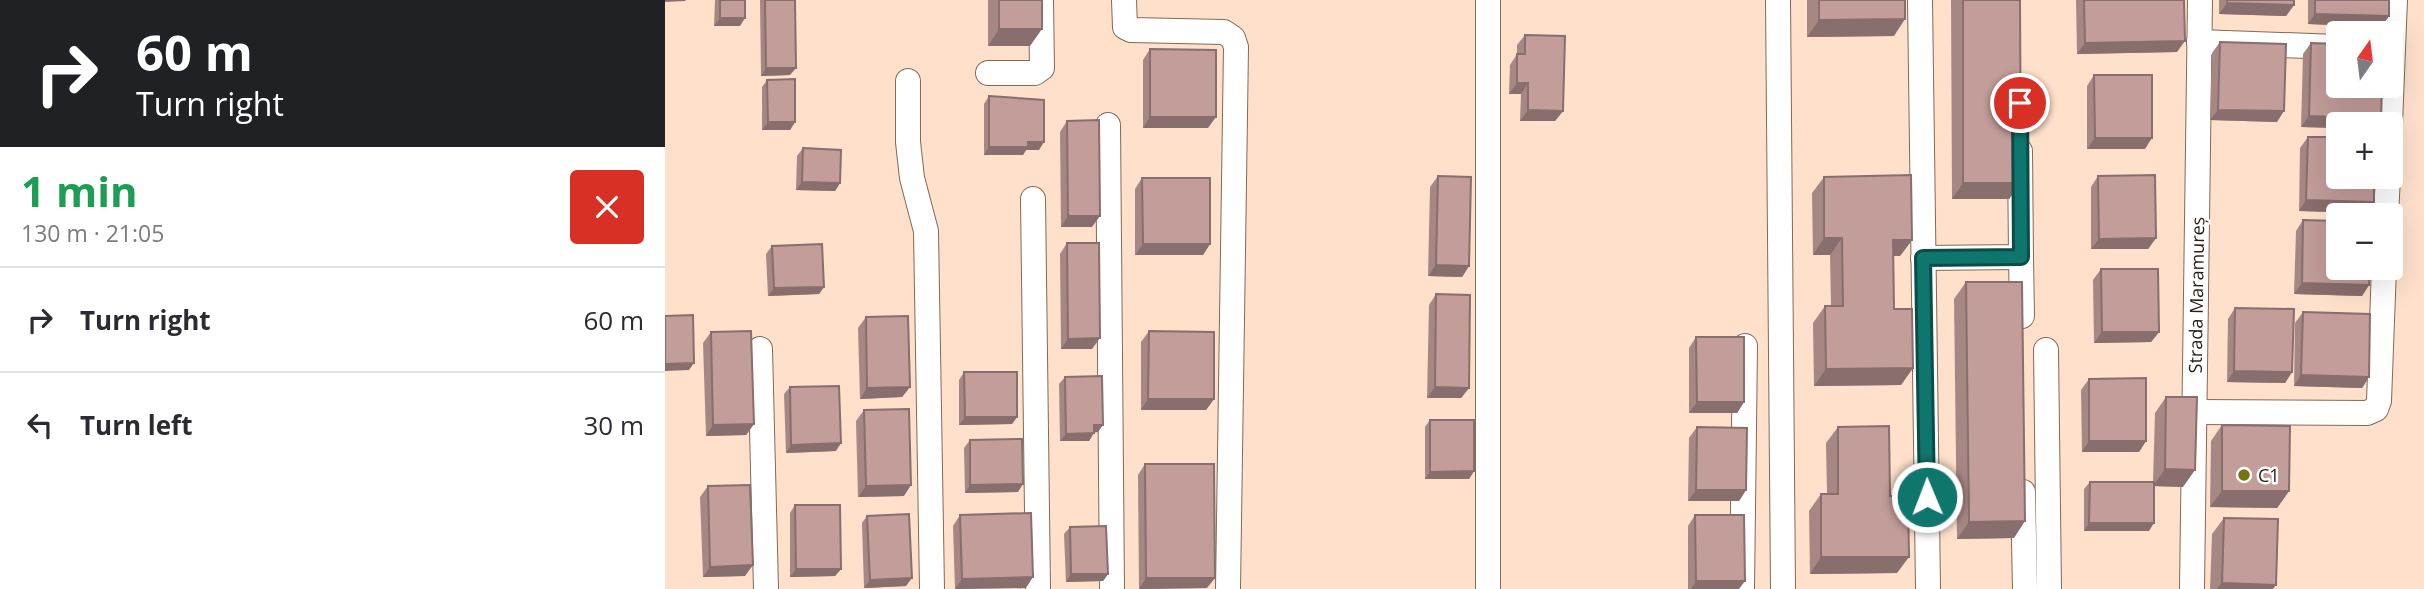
<!DOCTYPE html>
<html lang="en">
<head>
<meta charset="utf-8">
<style>
	body { margin:0; font-family:"Open Sans",sans-serif; background:#f7f7f7; color:#2b2b33; height:100vh; display:flex; flex-direction:column; font-size:26px; white-space:nowrap }
	* { box-sizing:border-box; margin:0 }
	p { font-size:23px; color:#7c7c81 }
	.icon { flex:none; width:38px; height:38px; fill:none; stroke:currentColor; stroke-width:2; stroke-linecap:round; stroke-linejoin:round }
	.map { position:relative; flex:1; overflow:hidden }
	.panel { display:flex; flex-direction:column; background:#fff; width:665px }
	.panel>* { flex:none }
	.hud { background:#202124; color:#fff; overflow:hidden }
	.needle { width:46px; rotate:14deg }
	.controls { position:absolute; left:1661px; top:21px; display:grid; gap:14px }
	.controls a { display:grid; place-items:center; width:77px; height:77px; border-radius:7px; background:#fff; box-shadow:0 7px 28px #0002; font-size:35px }
	.pin { position:absolute; display:grid; place-items:center; width:60px; height:60px; color:#fff; margin:-30px; border:4px solid #fff; border-radius:50%; box-shadow:0 2px 7px #0007 }
	.me { position:absolute; width:77px; margin:-38px; rotate:359deg; stroke-linejoin:round; filter:drop-shadow(0 0 5px #0008) }
	.turn { display:flex; align-items:center; gap:24px; height:147px; padding:0 21px; font-size:32px }
	.turn .icon { width:91px; height:91px; stroke-width:2.5 }
	.turn b { display:block; font-size:49px; line-height:60px }
	.round { display:grid; place-items:center; flex:none; width:74px; height:74px; border-radius:7px; background:#f7f7f7 }
	.summary { display:flex; align-items:center; justify-content:space-between; height:119px; padding:0 21px }
	h1 { font-size:42px; font-weight:700; line-height:52px; color:#1e9e55 }
	ul { padding:0; list-style:none }
	li { display:flex; align-items:center; gap:21px; height:105px; padding:0 21px; border-top:2px solid #e1e1e2 }
	li div { flex:1 }
	li b { display:block; font-size:26px }
	li em { font-style:normal }
	main { display:flex; flex:1; min-height:0 }
	.map>svg:first-child { display:block }
	.lines { fill:none; stroke-linecap:round; stroke-linejoin:round }
	.minor-casing { stroke:#836956; stroke-width:26 }
	.minor { stroke:#fff; stroke-width:24 }
	.wall { fill:#a78784 }
	.shaded-wall { fill:#886e6c }
	.building { fill:#c29d9a; stroke:#886e6c; stroke-width:2 }
	.route-casing { stroke:#0a4d48; stroke-width:18 }
	.route { stroke:#0f766e; stroke-width:12 }
	.poi-dot { fill:#787215; stroke:#fff; stroke-width:2.5 }
	.labels { text-anchor:middle; dominant-baseline:central; stroke-width:5; stroke-linejoin:round; paint-order:stroke }
	.street-label { font-size:18px; fill:#281d16; stroke:#fff }
	.poi-label { font-size:18px; fill:#281d16; stroke:#fff; text-anchor:start }
</style>
</head>
<body>
<main>
<section class="panel">
<div class="hud">
<div class="turn"><svg class="icon" aria-label="right" viewBox="0 0 24 24"><path d="M7 20v-9h11M14 6l5 5-5 5"/></svg><div><b>60 m</b>Turn right</div></div>
</div>
<div class="summary"><div><h1>1 min</h1><p>130 m · 21:05</p></div><a class="round" style="background:#d93025;color:#fff"><svg class="icon" aria-label="close" viewBox="0 0 24 24"><path d="M6 6l12 12M18 6L6 18"/></svg></a></div>
<ul>
<li><svg class="icon" aria-label="right" viewBox="0 0 24 24"><path d="M7 20v-9h11M14 6l5 5-5 5"/></svg><div><b>Turn right</b></div><em>60 m</em></li>
<li><svg class="icon" aria-label="left" viewBox="0 0 24 24"><path d="M17 20v-9H6M10 6l-5 5 5 5"/></svg><div><b>Turn left</b></div><em>30 m</em></li>
</ul>
</section>
<div class="map">
<svg width="1759" height="589" viewBox="0 0 1759 589">
	<rect width="100%" height="100%" fill="#fee0cb"/>
	<g class="lines">
		<!-- minor casing -->
		<g class="minor-casing">
			<g id="minor">
				<path d="M459,0L460,27L466,30L559,32L568,38L571,47L563,589"/>
				<path d="M823,0V589"/>
				<path d="M1113,0L1118,589"/>
				<path d="M1255,0L1263,589"/>
				<path d="M1534,42L1673,47"/>
				<path d="M323,73H370L377,68L376,0"/>
				<path d="M243,81V142L247,178L261,231L267,589"/>
				<path d="M1725,124L1730,0"/>
				<path d="M443,125L447,589"/>
				<path d="M368,199L373,589"/>
				<path d="M1721,215L1723,177"/>
				<path d="M1356,257L1357,316"/>
				<path d="M1258,258L1356,257L1355,151"/>
				<path d="M95,349L101,589"/>
				<path d="M1381,350L1384,589"/>
				<path d="M1530,412L1702,413L1711,409L1714,401L1719,268"/>
				<path d="M1358,492L1360,589"/>
				<path d="M1077,589L1080,346"/>
				<path d="M1527,589L1535,0"/>
			</g>
		</g>
		<!-- minor -->
		<use href="#minor" class="minor"/>
	</g>
	<!-- wall -->
	<g class="wall">
		<path d="M50,0H80L75,26H49Z"/>
		<path d="M95,0H130L125,75L96,76Z"/>
		<path d="M323,0H377L365,46H323Z"/>
		<path d="M1142,0H1240L1229,36L1142,37Z"/>
		<path d="M1286,0H1355L1356,183L1344,199H1287Z"/>
		<path d="M1411,0H1519L1512,52L1412,54Z"/>
		<path d="M1554,0H1629V5L1621,16L1554,14Z"/>
		<path d="M1643,0H1724V16L1716,27L1643,24Z"/>
		<path d="M860,35L898,111L890,121H855L856,94H844L845,65L852,54V45Z"/>
		<path d="M1555,42L1612,122L1545,120L1547,53Z"/>
		<path d="M1646,43L1716,119L1712,124H1673V128L1636,127L1638,54Z"/>
		<path d="M485,49L543,128H478V60Z"/>
		<path d="M1429,75L1480,149H1422V86Z"/>
		<path d="M102,80L130,122L125,130H97V87Z"/>
		<path d="M324,96L374,150H361L358,155H319V104Z"/>
		<path d="M402,121L427,227H396L395,132Z"/>
		<path d="M1643,137L1709,202L1701,213L1634,211L1635,148Z"/>
		<path d="M138,148L175,183L170,191L131,190L132,156Z"/>
		<path d="M773,176L804,266L797,277L763,276L765,187Z"/>
		<path d="M1433,176L1491,238L1483,249H1426V187Z"/>
		<path d="M1159,177L1247,240L1235,256H1228L1229,309L1248,368L1236,385L1149,386L1148,323L1160,306H1166L1165,255H1148L1147,193Z"/>
		<path d="M477,178L545,244L538,255H470V189Z"/>
		<path d="M1638,220L1704,285L1697,296L1629,294L1631,231Z"/>
		<path d="M402,243L427,349H396L395,254Z"/>
		<path d="M107,246L159,287L154,294L103,296L101,254Z"/>
		<path d="M1436,269L1494,332L1486,342L1429,343L1428,280Z"/>
		<path d="M1301,282L1349,538L1292,539L1289,299Z"/>
		<path d="M771,294L804,388L796,398H762L764,305Z"/>
		<path d="M1570,308L1627,372L1620,383L1562,382L1563,319Z"/>
		<path d="M1638,312L1704,377L1697,388L1629,386L1630,323Z"/>
		<path d="M201,317L245,387L237,397L195,399L193,328Z"/>
		<path d="M484,331L549,399L541,410H476V342Z"/>
		<path d="M46,332L89,424L81,435L41,436L38,343Z"/>
		<path d="M1031,337L1079,402L1072,413H1024V348Z"/>
		<path d="M299,372L352,417L347,424L294,425V380Z"/>
		<path d="M400,377L433,432H429L424,441H395L394,384Z"/>
		<path d="M1424,379L1481,441L1474,452H1417L1416,390Z"/>
		<path d="M125,387L171,451L121,453L119,394Z"/>
		<path d="M1501,397L1518,487L1489,486L1484,531H1419V489L1425,482H1488L1490,413Z"/>
		<path d="M199,410L239,496L193,497L191,421Z"/>
		<path d="M765,420L809,471L804,479H760V427Z"/>
		<path d="M1557,425L1624,491L1612,508L1545,507L1546,441Z"/>
		<path d="M1032,427L1081,490L1074,501H1023L1024,438Z"/>
		<path d="M1173,427L1225,496L1232,573L1145,574L1144,511L1156,494H1162L1161,443Z"/>
		<path d="M305,440L353,492L300,493L299,448Z"/>
		<path d="M480,464L542,588L474,589L473,475Z"/>
		<path d="M43,486L80,576L38,577L35,497Z"/>
		<path d="M130,505L176,569L170,576L125,577V513Z"/>
		<path d="M295,515L361,588L290,589L288,526Z"/>
		<path d="M1030,515L1074,589H1023V526Z"/>
		<path d="M202,516L241,586L199,588L197,523Z"/>
		<path d="M1559,518L1608,589H1545L1547,534Z"/>
		<path d="M405,527L443,574L438,581L401,582L399,534Z"/>
	</g>
	<!-- shaded-wall -->
	<g class="shaded-wall">
		<path d="M0,0H21L20,1L0,2Z"/>
		<path d="M1562,3L1629,5L1621,16L1554,14Z"/>
		<path d="M1650,14L1724,16L1716,27L1643,24Z"/>
		<path d="M55,18H80L75,26H49Z"/>
		<path d="M1240,19L1229,36L1142,37L1154,20Z"/>
		<path d="M334,29H377L365,46H323Z"/>
		<path d="M1520,41L1512,52L1412,54L1420,43Z"/>
		<path d="M101,68H131L125,75L96,76Z"/>
		<path d="M852,83H863L856,94H844Z"/>
		<path d="M863,110L898,111L890,121H855Z"/>
		<path d="M1553,110L1619,111L1612,122L1545,120Z"/>
		<path d="M1644,116L1716,119L1712,124H1673V128L1636,127Z"/>
		<path d="M485,117H551L543,128H478Z"/>
		<path d="M103,122H130L125,130H97Z"/>
		<path d="M1430,138H1487L1480,149H1422Z"/>
		<path d="M363,142H379L374,150H361L358,155H319L324,147Z"/>
		<path d="M137,182L175,183L170,191L131,190Z"/>
		<path d="M1298,183H1356L1344,199H1287Z"/>
		<path d="M1641,200L1709,202L1701,213L1634,211Z"/>
		<path d="M403,216H435L427,227H396Z"/>
		<path d="M1159,238H1177L1165,255H1148Z"/>
		<path d="M1491,238L1483,249H1426L1434,239Z"/>
		<path d="M1228,240H1247L1235,256H1216Z"/>
		<path d="M478,244H545L538,255H470Z"/>
		<path d="M771,265L804,266L797,277L763,276Z"/>
		<path d="M1637,283L1704,285L1697,296L1629,294Z"/>
		<path d="M159,287L154,294L103,296L109,288Z"/>
		<path d="M1437,332H1494L1486,342L1429,343Z"/>
		<path d="M435,338L427,349H396L403,339Z"/>
		<path d="M29,363L24,370L0,371V364Z"/>
		<path d="M1248,368L1236,385L1149,386L1161,369Z"/>
		<path d="M1569,371L1627,372L1620,383L1562,382Z"/>
		<path d="M1636,375L1704,377L1697,388L1629,386Z"/>
		<path d="M245,387L237,397L195,399L202,388Z"/>
		<path d="M770,387L804,388L796,398H762Z"/>
		<path d="M483,399H549L541,410H476Z"/>
		<path d="M1032,402H1079L1072,413H1024Z"/>
		<path d="M300,417H352L347,424L294,425Z"/>
		<path d="M89,424L81,435L41,436L48,425Z"/>
		<path d="M429,425H438L433,432L424,433Z"/>
		<path d="M429,433L424,441H395L401,434Z"/>
		<path d="M1424,441H1481L1474,452H1417Z"/>
		<path d="M176,443L171,451L121,453L126,445Z"/>
		<path d="M1500,469L1530,470L1518,487L1488,486Z"/>
		<path d="M809,471L804,479H760L765,472Z"/>
		<path d="M358,484L353,492L300,493L305,485Z"/>
		<path d="M246,485L239,496L193,497L201,486Z"/>
		<path d="M1031,490H1081L1074,501H1023Z"/>
		<path d="M1557,491H1624L1612,508L1545,507Z"/>
		<path d="M1360,521L1349,538L1292,539L1304,522Z"/>
		<path d="M1424,523H1489L1484,531H1419Z"/>
		<path d="M1156,557H1244L1232,573L1145,574Z"/>
		<path d="M88,565L80,576L38,577L45,567Z"/>
		<path d="M131,569H176L170,576L125,577Z"/>
		<path d="M406,574H443L438,581L401,582Z"/>
		<path d="M368,577L361,588L290,589L297,579Z"/>
		<path d="M247,578L241,586L199,588L205,580Z"/>
		<path d="M481,578H550L542,588L474,589Z"/>
		<path d="M1031,581H1080L1074,589H1026Z"/>
		<path d="M1557,583L1611,585L1608,589H1552Z"/>
	</g>
	<!-- building -->
	<g class="building">
		<rect x="55" y="0" width="25" height="18"/>
		<path d="M100,0H130L131,68H101Z"/>
		<rect x="334" y="0" width="43" height="29"/>
		<path d="M1154,0H1240V19L1154,20Z"/>
		<path d="M1298,0H1355L1356,183H1298Z"/>
		<path d="M1419,0H1519L1520,41L1420,43Z"/>
		<path d="M1562,0H1629V5L1562,3Z"/>
		<path d="M1650,0H1724V16L1650,14Z"/>
		<path d="M860,35L900,36L898,111L863,110V83H852V54H860Z"/>
		<path d="M1555,42L1621,44L1619,111L1553,110Z"/>
		<path d="M1646,43L1673,44V86H1717L1716,119L1644,116Z"/>
		<path d="M485,49L551,50V117H485Z"/>
		<path d="M1429,75H1487V138H1430Z"/>
		<path d="M130,79V122H103L102,80Z"/>
		<path d="M324,96L379,100V142H363V147H324Z"/>
		<path d="M434,120L435,216H403L402,121Z"/>
		<path d="M1643,137H1673V177H1709V202L1641,200Z"/>
		<path d="M138,148L176,150L175,183L137,182Z"/>
		<path d="M1246,175L1247,240H1228L1229,309H1247L1248,368L1161,369L1160,306H1178L1177,238H1159V177Z"/>
		<path d="M1490,175L1491,238L1434,239L1433,176Z"/>
		<path d="M773,176L806,177L804,266L771,265Z"/>
		<path d="M477,178H545V244H478Z"/>
		<path d="M1638,220L1673,221V268H1705L1704,285L1637,283Z"/>
		<path d="M402,243H434L435,338L403,339Z"/>
		<path d="M157,244L159,287L109,288L107,246Z"/>
		<path d="M1436,269H1493L1494,332H1437Z"/>
		<path d="M1301,282H1357L1360,521L1304,522Z"/>
		<path d="M771,294L805,295L804,388L770,387Z"/>
		<path d="M1570,308L1629,309L1627,372L1569,371Z"/>
		<path d="M1638,312L1705,314L1704,377L1636,375Z"/>
		<path d="M28,315L29,363L0,364V316Z"/>
		<path d="M243,316L245,387L202,388L201,317Z"/>
		<path d="M86,331L89,424L48,425L46,332Z"/>
		<path d="M484,331L549,332V399H483Z"/>
		<path d="M1031,337H1079V402H1032Z"/>
		<path d="M299,372H352V417H300Z"/>
		<path d="M437,376L438,425H429V433L401,434L400,377Z"/>
		<path d="M1481,378V441H1424V379Z"/>
		<path d="M174,386L176,443L126,445L125,387Z"/>
		<path d="M1501,397H1532L1530,470L1500,469Z"/>
		<path d="M244,409L246,485L201,486L199,410Z"/>
		<path d="M765,420H809V471L765,472Z"/>
		<path d="M1557,425L1625,426L1624,491H1557Z"/>
		<path d="M1224,426L1225,496H1243L1244,557H1156V494H1173V427Z"/>
		<path d="M1032,427L1082,428L1081,490H1031Z"/>
		<path d="M357,439L358,484L305,485V440Z"/>
		<path d="M480,464H549L550,578H481Z"/>
		<path d="M1425,482H1489V523H1424Z"/>
		<path d="M85,485L88,565L45,567L43,486Z"/>
		<path d="M130,505H175L176,569H131Z"/>
		<path d="M366,513L368,577L297,579L295,515Z"/>
		<path d="M244,514L247,578L205,580L202,516Z"/>
		<path d="M1030,515H1079L1080,581H1031Z"/>
		<path d="M1559,518L1613,519L1611,585L1557,583Z"/>
		<path d="M441,526L443,574H406L405,527Z"/>
	</g>
	<g class="lines">
		<!-- route casing -->
		<g class="route-casing">
			<path id="route" d="M1262,497L1258,258L1356,257L1355,103"/>
		</g>
		<!-- route -->
		<use href="#route" class="route"/>
	</g>
	<!-- markers -->
	<circle class="poi-dot" cx="1579" cy="475" r="7"/>
	<g class="labels">
		<!-- street labels -->
		<g class="street-label">
			<text transform="translate(1531 295) rotate(-89)">Strada Maramureș</text>
		</g>
		<!-- poi labels -->
		<g class="poi-label">
			<text x="1593" y="475">C1</text>
		</g>
	</g>
</svg>
<div class="controls">
<a><svg class="needle" viewBox="-14 -14 28 28"><path d="M0-13l5 13h-10z" fill="#e53935"/><path d="M0 13l5-13h-10z" fill="#7c7c81"/></svg></a>
<a>+</a>
<a>−</a>
</div>
<div class="pin" style="left:1355px;top:103px;background:#d93025"><svg class="icon" aria-label="arrive" viewBox="0 0 24 24"><path d="M6 21V4h12l-3 4 3 4H6"/></svg></div>
<svg class="me" style="left:1262px;top:497px" viewBox="-20 -20 40 40"><circle r="17" fill="#0f766e" stroke="#fff" stroke-width="3"/><path d="M0-11L8 9 0 5-8 9z" fill="#fff"/></svg>
</div>
</main>
</body>
</html>
